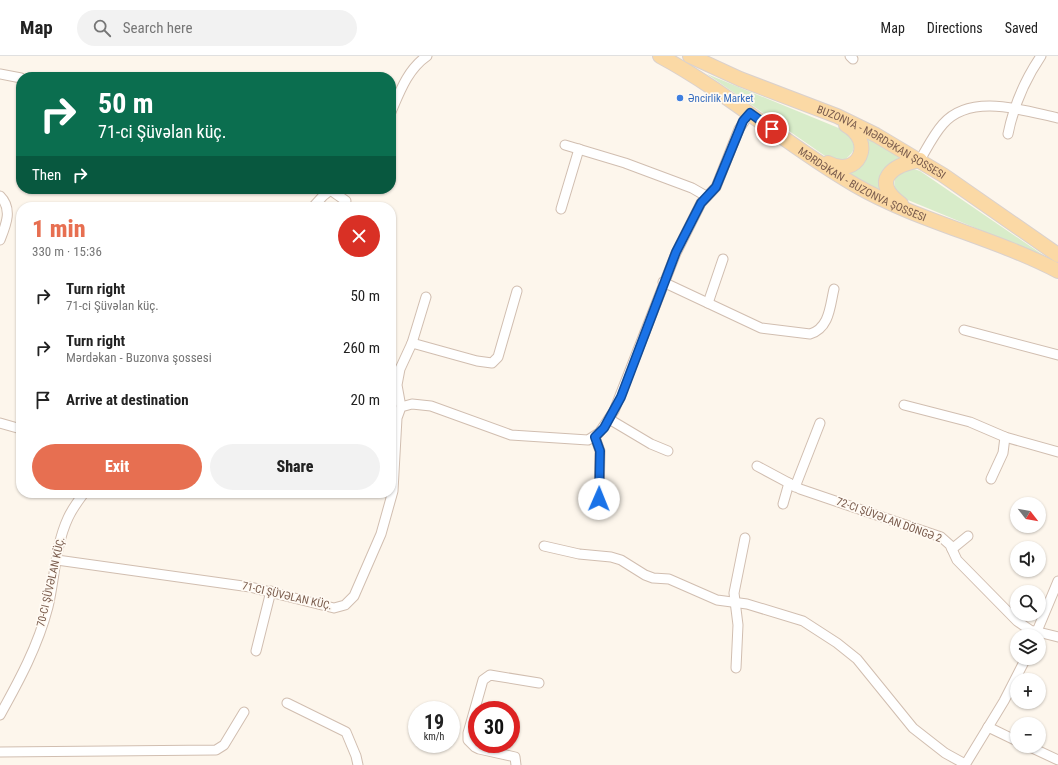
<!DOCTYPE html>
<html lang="en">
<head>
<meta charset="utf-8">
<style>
	body { margin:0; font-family:"Roboto Condensed",sans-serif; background:#f2f2f2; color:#222; height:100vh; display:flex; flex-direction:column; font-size:15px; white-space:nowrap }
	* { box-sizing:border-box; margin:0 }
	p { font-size:13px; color:#767676 }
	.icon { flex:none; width:22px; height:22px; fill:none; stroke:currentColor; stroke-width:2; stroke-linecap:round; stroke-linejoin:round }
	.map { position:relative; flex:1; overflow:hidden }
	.drawer { position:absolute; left:16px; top:146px; width:380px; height:296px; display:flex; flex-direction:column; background:#fff; border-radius:16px; box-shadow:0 1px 3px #0004 }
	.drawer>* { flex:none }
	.banner { position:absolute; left:16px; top:16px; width:380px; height:122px; border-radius:16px; box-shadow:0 1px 3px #0004; background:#0b6e4f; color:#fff; overflow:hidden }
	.needle { width:26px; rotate:121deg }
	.controls { position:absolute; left:1010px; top:441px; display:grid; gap:8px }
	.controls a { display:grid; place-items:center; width:36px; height:36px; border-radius:50%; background:#fff; box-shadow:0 1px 3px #0004; font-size:20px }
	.speed { position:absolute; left:408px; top:645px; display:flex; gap:8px; font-size:20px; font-weight:700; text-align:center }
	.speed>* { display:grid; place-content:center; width:52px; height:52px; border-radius:50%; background:#fff; box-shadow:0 1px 3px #0004; line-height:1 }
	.speed small { font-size:10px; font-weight:400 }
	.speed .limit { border:6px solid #d22; background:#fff; color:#111 }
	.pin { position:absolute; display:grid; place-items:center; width:34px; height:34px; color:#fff; margin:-17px; border:2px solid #fff; border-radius:50%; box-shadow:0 1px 4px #0007 }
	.me { position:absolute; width:44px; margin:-22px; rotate:1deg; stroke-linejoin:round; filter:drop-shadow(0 0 3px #0008) }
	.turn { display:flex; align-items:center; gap:14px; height:84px; padding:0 16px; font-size:18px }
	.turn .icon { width:52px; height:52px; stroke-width:2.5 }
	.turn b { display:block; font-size:28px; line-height:34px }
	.then { display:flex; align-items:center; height:38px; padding:0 16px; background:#0003; gap:8px; font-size:15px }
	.round { display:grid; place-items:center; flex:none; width:42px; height:42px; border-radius:21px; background:#f2f2f2 }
	.overview { display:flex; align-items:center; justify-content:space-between; height:68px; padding:0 16px }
	h1 { font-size:24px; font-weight:800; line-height:30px; color:#e76f51 }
	.primary-button { display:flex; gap:8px; margin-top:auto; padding:8px 16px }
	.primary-button a { flex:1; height:46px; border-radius:24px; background:#e76f51; color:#fff; font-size:16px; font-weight:800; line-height:46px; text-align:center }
	.primary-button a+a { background:#f2f2f2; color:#222 }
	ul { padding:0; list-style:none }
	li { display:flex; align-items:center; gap:12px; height:52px; padding:0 16px }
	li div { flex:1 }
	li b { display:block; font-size:15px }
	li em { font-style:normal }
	header { display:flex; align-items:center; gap:24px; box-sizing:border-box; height:56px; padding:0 20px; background:#fff; border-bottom:1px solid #e0e0e0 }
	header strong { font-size:19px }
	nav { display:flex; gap:22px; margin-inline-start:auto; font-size:14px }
	.search { width:280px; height:36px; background:#f2f2f2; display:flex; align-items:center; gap:10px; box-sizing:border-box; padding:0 14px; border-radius:22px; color:#767676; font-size:15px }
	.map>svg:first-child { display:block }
	.green { fill:#d8ecc9 }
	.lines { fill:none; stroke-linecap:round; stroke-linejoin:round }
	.minor-casing { stroke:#d1beb0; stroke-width:11 }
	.primary-casing { stroke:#dad1cd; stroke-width:16 }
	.minor { stroke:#fff; stroke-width:9 }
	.primary { stroke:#fbd9a5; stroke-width:14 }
	.route-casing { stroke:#114b97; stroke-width:10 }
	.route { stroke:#1a73e8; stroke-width:7 }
	.shop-dot { fill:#3f7fe0; stroke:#fffaf3; stroke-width:1.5 }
	.labels { text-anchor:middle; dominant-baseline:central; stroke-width:3.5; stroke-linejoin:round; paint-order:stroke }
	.shop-label { font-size:11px; fill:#366cbe; stroke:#fffaf3; text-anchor:start }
	.street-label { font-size:11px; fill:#7a5c4d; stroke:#fffaf3 }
</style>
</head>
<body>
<header>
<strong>Map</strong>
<div class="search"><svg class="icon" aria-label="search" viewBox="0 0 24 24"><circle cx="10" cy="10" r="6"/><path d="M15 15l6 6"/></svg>Search here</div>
<nav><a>Map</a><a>Directions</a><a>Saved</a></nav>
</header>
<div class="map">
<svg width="1058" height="709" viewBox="0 0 1058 709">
	<rect width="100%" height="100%" fill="#fdf6ec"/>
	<!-- green -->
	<g class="green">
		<path d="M707,18L841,73C856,84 860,93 843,105L828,102Z"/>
		<path d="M865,79L903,101C882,107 883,118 882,137L844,116Z"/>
		<path d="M911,112L920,115L1046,201L903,142C894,134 892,129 897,117Z"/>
	</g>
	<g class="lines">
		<!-- minor casing -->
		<g class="minor-casing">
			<g id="minor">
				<path d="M850,0L853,3"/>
				<path d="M0,18L21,22"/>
				<path d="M391,56C400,35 408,13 427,0"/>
				<path d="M1008,78C1014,48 1024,25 1041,0"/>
				<path d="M565,89L625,107L692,132L706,140"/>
				<path d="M920,104C927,92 934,78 943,68C971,36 1025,55 1058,62"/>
				<path d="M329,133L346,145"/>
				<path d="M0,140C13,153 6,169 0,184"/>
				<path d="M313,151L323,140L332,133"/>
				<path d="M561,153L579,93"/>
				<path d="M663,226L761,272L810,278C830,272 830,249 834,233"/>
				<path d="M708,247L723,203"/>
				<path d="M964,274L1058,299"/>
				<path d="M412,287L477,305L492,307L498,301L517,235"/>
				<path d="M904,349L970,366L1005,381L1058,396"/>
				<path d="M401,351L397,329L400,313L412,287L426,241"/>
				<path d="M609,363L651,388L668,395"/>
				<path d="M0,367L21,373"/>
				<path d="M595,381L600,395L599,443"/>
				<path d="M757,410L800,433L941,481L950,489L957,504L1017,565L1030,574L1058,581"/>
				<path d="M991,423L1003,397L1005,381"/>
				<path d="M795,431L820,367"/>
				<path d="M783,448L789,427"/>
				<path d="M544,490L579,498L611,501L621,504L645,519L653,522L669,523L717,544L747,548L803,565L837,587L857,603L913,672L945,697L965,708"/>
				<path d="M952,493L968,480"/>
				<path d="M57,504L250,531L334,552L345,549L354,540L381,478L393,435L397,362L401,351L412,348L431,350L511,379L588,384L599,377L614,355L676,197L701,147L716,131L739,73L750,57"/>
				<path d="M1035,580L1058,525"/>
				<path d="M256,595L271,535"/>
				<path d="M736,612L738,569L734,537L745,482"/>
				<path d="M287,647L346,676L356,700L358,709"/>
				<path d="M0,659C19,625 38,590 48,551C55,522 55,490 68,462C72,453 78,445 84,437"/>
				<path d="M988,671L1017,685"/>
				<path d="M1028,690L1058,704"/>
				<path d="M0,696L216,694L224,689L244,656"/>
				<path d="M516,709L515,701L479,693L475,691L468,684V677L483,624L490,619L539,627"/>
				<path d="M965,709L1004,645L1026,602"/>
			</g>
		</g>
		<!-- primary casing -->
		<g class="primary-casing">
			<g id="primary">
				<path id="s1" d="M660,0C729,37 787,90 855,129C919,166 993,181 1058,215"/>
				<path id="s2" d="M690,0L740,23L837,60L876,79L943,119L1058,199"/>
				<path d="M828,107C858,123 876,86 846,69"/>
				<path d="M901,148C870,125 892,109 920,104"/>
			</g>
		</g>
		<!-- minor -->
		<use href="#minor" class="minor"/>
		<!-- primary -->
		<use href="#primary" class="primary"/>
	</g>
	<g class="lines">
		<!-- route casing -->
		<g class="route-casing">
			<path id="route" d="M599,443L600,395L595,381L604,372L621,341L676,196L701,147L716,131L743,65L750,57L772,73"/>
		</g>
		<!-- route -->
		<use href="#route" class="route"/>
	</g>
	<!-- markers -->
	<circle class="shop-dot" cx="680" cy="42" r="4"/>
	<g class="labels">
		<!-- shop labels -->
		<g class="shop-label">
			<text x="688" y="42">Əncirlik Market</text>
		</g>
		<!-- street labels -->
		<g class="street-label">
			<text stroke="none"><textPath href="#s2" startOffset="210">BUZONVA - MƏRDƏKAN ŞOSSESI</textPath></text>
			<text stroke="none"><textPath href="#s1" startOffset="240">MƏRDƏKAN - BUZONVA ŞOSSESI</textPath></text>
			<text transform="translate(889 464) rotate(20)">72-CI ŞÜVƏLAN DÖNGƏ 2</text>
			<text transform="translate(51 526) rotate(-77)">70-CI ŞÜVƏLAN KÜÇ.</text>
			<text transform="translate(287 540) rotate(13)">71-CI ŞÜVƏLAN KÜÇ.</text>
		</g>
	</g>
</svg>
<div class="controls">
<a><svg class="needle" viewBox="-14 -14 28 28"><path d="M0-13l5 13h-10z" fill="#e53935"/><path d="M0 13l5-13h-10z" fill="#767676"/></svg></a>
<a><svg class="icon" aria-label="sound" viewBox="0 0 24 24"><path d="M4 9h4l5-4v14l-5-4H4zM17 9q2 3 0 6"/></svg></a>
<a><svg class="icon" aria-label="search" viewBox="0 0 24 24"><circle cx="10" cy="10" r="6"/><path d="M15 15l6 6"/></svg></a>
<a><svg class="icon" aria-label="layers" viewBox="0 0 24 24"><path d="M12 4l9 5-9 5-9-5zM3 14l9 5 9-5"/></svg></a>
<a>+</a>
<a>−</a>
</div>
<div class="speed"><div>19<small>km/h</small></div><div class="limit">30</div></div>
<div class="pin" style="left:772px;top:73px;background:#d93025"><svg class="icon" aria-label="arrive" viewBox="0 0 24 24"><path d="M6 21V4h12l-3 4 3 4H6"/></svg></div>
<svg class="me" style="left:599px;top:443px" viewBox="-20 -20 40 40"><circle r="19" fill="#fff"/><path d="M0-13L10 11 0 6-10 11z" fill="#1a73e8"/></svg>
<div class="banner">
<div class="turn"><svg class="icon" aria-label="right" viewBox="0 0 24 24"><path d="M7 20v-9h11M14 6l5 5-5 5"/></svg><div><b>50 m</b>71-ci Şüvəlan küç.</div></div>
<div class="then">Then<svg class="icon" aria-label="right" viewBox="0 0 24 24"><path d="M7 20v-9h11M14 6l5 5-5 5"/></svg></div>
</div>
<section class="drawer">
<div class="overview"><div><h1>1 min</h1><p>330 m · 15:36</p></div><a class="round" style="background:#d93025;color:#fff"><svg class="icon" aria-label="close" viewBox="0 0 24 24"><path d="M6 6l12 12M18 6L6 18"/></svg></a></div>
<ul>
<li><svg class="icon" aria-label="right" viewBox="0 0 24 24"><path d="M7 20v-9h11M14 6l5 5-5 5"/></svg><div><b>Turn right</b><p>71-ci Şüvəlan küç.</p></div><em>50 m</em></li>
<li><svg class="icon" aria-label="right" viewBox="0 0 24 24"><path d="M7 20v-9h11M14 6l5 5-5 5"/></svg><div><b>Turn right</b><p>Mərdəkan - Buzonva şossesi</p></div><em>260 m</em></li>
<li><svg class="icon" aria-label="arrive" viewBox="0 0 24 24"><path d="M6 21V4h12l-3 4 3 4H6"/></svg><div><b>Arrive at destination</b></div><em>20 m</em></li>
</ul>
<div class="primary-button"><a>Exit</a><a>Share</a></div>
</section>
</div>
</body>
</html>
